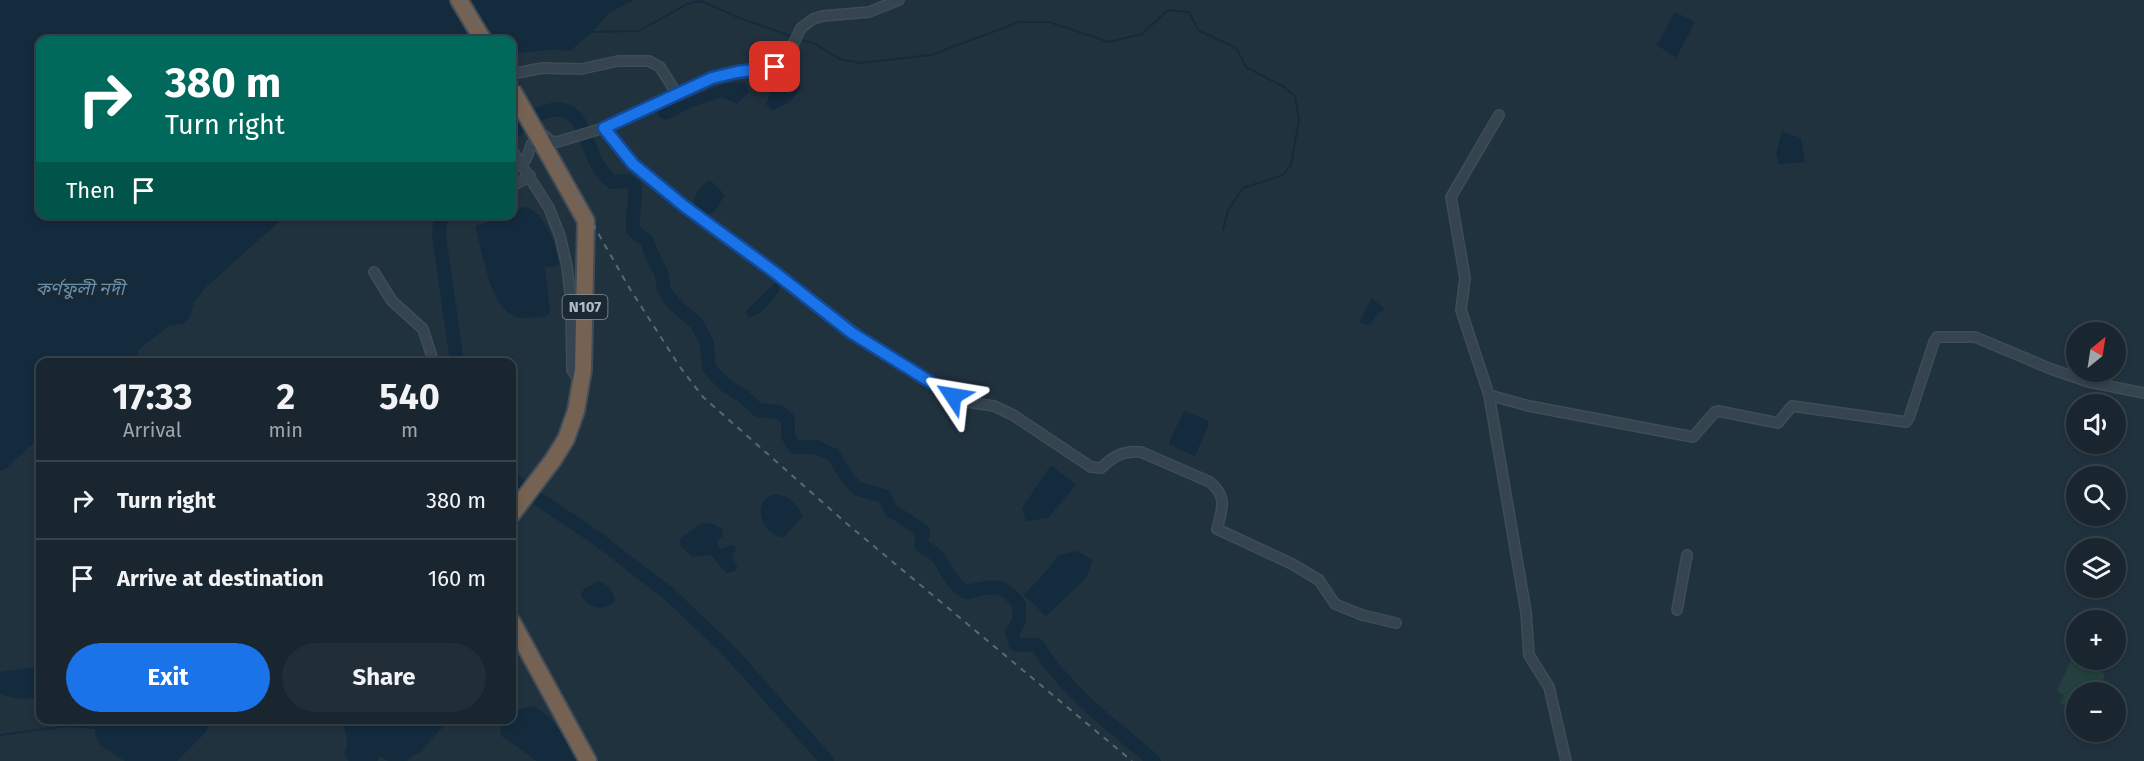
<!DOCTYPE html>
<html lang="en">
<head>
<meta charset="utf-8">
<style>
	body { margin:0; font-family:"Fira Sans","Noto Sans Bengali",sans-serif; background:#222e37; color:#f1f3f6; height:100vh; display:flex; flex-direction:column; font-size:22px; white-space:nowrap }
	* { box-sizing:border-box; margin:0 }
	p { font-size:20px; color:#9fa5aa }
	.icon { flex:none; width:33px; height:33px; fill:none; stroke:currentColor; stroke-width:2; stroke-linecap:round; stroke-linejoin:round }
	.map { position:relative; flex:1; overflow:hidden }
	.panel { position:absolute; left:36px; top:358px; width:480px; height:366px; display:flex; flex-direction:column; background:#19262f; border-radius:12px; box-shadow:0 3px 9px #0003,0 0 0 2px #37434b }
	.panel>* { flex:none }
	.top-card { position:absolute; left:36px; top:36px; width:480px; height:183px; border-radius:12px; box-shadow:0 3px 9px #0003,0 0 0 2px #37434b; background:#00695c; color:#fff; overflow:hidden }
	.needle { width:39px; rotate:30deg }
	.buttons { position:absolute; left:2066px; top:322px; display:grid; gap:12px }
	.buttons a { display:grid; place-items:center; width:60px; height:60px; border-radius:50%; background:#19262f; box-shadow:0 3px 9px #0003,0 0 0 2px #37434b; font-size:30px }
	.pin { position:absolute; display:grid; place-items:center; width:51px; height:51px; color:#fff; margin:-26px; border-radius:12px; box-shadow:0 3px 9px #0006 }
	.me { position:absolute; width:66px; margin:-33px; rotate:303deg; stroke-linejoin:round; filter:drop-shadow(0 0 4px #0008) }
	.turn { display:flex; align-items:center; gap:21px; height:126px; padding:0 30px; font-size:27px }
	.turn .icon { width:78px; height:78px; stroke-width:2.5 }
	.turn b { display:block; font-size:42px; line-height:51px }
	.then { display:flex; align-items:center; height:57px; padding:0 30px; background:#0003; gap:12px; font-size:22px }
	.eta { display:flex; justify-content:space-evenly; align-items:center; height:102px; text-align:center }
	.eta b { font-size:36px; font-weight:700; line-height:42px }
	.button { display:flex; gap:12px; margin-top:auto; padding:12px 30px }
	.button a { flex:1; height:69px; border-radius:36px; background:#1a73e8; color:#fff; font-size:24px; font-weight:700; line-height:69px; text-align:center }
	.button a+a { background:#222e37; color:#f1f3f6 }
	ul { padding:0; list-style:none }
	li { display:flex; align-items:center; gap:18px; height:78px; padding:0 30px; border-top:2px solid #37434b }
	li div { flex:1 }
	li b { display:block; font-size:22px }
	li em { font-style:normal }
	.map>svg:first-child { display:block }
	.green { fill:#23403f }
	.water { fill:#132b3d }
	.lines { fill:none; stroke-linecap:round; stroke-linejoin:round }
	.stream { stroke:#132b3d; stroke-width:2 }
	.river { stroke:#132b3d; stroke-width:14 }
	.street-casing { stroke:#3e4d57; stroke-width:12 }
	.highway-casing { stroke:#414e59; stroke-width:20 }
	.street { stroke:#35444f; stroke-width:9 }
	.highway { stroke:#756252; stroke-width:16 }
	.rail { stroke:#576976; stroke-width:2; stroke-dasharray:6 6; stroke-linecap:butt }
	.highway-bridge-casing { stroke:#414e59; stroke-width:20; stroke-linecap:butt }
	.highway-bridge { stroke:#756252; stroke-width:16 }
	.route-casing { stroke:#114b97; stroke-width:15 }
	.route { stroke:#1a73e8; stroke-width:10 }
	.labels { text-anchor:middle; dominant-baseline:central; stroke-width:6; stroke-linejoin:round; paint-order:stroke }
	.shield { fill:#1b2933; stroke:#84919d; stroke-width:1.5 }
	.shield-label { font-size:15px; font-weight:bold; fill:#b1beca }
	.water-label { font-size:18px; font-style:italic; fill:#678fac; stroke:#1b2933 }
</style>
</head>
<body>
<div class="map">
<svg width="2144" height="761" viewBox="0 0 2144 761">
	<rect width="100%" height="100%" fill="#21323f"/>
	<!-- green -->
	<path class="green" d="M2071,660L2096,662L2105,676L2097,693H2076V711L2074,712L2060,703L2064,695L2057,691Z"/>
	<!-- water -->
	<g class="water">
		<path d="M0,0H634L609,13L591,33L570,51L556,49L512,54V40H40V214L287,215L207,286L194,302L190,317L185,323L169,326L138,350V363H40V437L4,470L0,471Z"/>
		<path d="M1675,12L1695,22L1676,58L1657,45Z"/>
		<path d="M790,79L794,80L801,88L790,102L772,111L766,104L771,90Z"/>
		<path d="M741,82L746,84L749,92L737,104L722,97L692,107L667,120L660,118L657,114L659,110L721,85Z"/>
		<path d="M1782,132L1801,138L1805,162L1779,164L1776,153Z"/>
		<path d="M710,180L725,195L714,212L707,215L694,204C694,193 701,185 710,180Z"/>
		<path d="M527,207C547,216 557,246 559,266L545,267L550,313L545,317C536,317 525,319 516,317C490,309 482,250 475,226L512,214V212L521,208Z"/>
		<path d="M775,283L780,286L779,291C772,300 761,317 749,317L746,312L747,310Z"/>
		<path d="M1372,298L1385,310L1378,313L1370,325L1359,322Z"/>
		<path d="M1184,411L1207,420L1209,424L1195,456L1170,445L1169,442Z"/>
		<path d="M1051,465L1076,485L1048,518L1026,521L1022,508Z"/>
		<path d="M773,494C787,494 798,504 803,516L784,537C771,538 756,518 762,505C764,500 769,497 773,494Z"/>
		<path d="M701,523L714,524L723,530V536L718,540L717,545L720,548H724L730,545L737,547L732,557L737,565L736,571L726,573L711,555L693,557L681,547L680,540L682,537Z"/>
		<path d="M1077,551L1093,560L1086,578L1046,616L1024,595L1048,569L1058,555Z"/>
		<path d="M598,581C607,583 614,592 615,601C604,612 589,609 581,595L584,589Z"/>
		<path d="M40,666V697C28,700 11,699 0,693V672Z"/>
		<path d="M533,706C554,717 564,737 577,755V761H537L500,735L501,727L506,720H512L513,713L521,709Z"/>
		<path d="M103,720H209L210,723L205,733L177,761H125L101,746L95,736L96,728Z"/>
		<path d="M339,720H450C440,730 432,739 423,749C419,754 412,756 407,761H388L380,757L377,761H349L344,755C350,741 347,732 339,720Z"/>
	</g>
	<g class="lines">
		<!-- stream -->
		<g class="stream">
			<path d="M591,32L639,31L687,4L701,1L742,19L794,37"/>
			<path d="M799,39L815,44L840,59L861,63L931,55L1019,22H1049L1109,42L1142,34L1168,10L1189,12L1198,30L1236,48L1246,67L1284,87L1295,96L1299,120L1291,165L1283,175L1243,188L1228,210L1223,230"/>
			<path d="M0,735L68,726L96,728"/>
		</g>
		<!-- river -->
		<g class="river">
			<path d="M512,134C517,129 523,122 529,118C532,116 538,114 542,113C580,98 583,134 595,160C599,169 605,176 612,182L628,181L635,187C636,202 632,216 633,230L647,241L655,262L661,272L664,290L673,303L697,324L707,343L709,368L725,385L743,396L758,410L779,412L788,419V436L795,447H816L833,455L849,480L858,489L884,496L891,510L923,531L921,546C943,555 941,566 954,582C957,586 962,589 966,592C993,587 1000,581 1019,604V621L1012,633L1016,645H1037C1066,692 1112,725 1154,761"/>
			<path d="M441,214L439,235L457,363"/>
			<path d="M512,478L528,492L595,537L668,593L729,651L827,761"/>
		</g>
		<!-- street casing -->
		<g class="street-casing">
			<g id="street">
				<path d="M512,74L542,68L581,69L618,61H649L660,67L677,94"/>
				<path d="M1499,115L1451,197L1465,278L1461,310L1489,395L1526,612L1529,655L1549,687L1566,761"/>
				<path d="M604,128L712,78L737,72L775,67L789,53L801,28L813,19L823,16L869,12L899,0"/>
				<path d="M512,150L549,208L560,236L567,266L571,302L572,370L580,382"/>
				<path d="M522,164C534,152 524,143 544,135L551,141L557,142L604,128L633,164L658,186L874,347L961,401L994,406L1013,415L1091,467L1101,468C1114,456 1123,450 1141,452L1210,482C1228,497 1222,509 1217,529L1292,564L1319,580L1335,604L1362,615L1396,623"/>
				<path d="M512,186L530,176"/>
				<path d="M374,272L392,301L423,329L434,363"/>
				<path d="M1489,395L1529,406L1693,437L1715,412L1718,411L1778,423L1792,406L1906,422L1909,418L1934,342L1937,337H1975L2051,369L2089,382L2144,393"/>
				<path d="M1677,610L1687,555"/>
			</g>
		</g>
		<!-- highway casing -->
		<g class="highway-casing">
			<g id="highway">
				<path d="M459,0L483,40"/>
				<path d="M512,514L553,460L566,439L576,411L583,370L586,221L541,141"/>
				<path d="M512,622L588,761"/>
			</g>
		</g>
		<!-- street -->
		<use href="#street" class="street"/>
		<!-- highway -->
		<use href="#highway" class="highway"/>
		<!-- rail -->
		<g class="rail">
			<path d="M462,0L486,40"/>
			<path d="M512,90L541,141L555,158L630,289L680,367L703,397L846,523L1132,761"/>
		</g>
		<!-- highway-bridge casing -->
		<g class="highway-bridge-casing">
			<path id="highway-bridge" d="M512,90L541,141"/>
		</g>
		<!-- highway-bridge -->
		<use href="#highway-bridge" class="highway-bridge"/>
	</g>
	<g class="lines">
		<!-- route casing -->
		<g class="route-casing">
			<path id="route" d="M775,67L737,72L712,78L604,128L633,164L684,206L773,271L852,333L953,396"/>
		</g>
		<!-- route -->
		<use href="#route" class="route"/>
	</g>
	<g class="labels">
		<!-- shield labels -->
		<rect class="shield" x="562.5" y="295" width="45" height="24" rx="4.5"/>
		<g class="shield-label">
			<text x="585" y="307">N107</text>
		</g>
		<!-- water labels -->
		<g class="water-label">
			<text x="80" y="289">কর্ণফুলী নদী</text>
		</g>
	</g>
</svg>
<div class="buttons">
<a><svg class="needle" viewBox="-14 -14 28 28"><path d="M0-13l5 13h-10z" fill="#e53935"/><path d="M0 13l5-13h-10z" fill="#9fa5aa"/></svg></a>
<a><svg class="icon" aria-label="sound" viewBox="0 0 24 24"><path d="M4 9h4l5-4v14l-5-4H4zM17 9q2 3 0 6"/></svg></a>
<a><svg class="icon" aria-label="search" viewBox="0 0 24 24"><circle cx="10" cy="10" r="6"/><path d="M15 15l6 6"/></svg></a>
<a><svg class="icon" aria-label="layers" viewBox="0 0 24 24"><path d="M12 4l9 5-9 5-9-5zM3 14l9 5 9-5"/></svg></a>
<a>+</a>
<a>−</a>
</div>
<div class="pin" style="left:775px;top:67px;background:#d93025"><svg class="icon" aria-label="arrive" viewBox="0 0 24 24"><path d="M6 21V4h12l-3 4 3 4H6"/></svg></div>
<svg class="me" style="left:953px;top:396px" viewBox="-20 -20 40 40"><path d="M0-17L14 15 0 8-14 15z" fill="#1a73e8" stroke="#fff" stroke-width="4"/></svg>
<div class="top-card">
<div class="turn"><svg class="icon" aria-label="right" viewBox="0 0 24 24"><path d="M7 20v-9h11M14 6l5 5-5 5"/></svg><div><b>380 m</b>Turn right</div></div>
<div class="then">Then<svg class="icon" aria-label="arrive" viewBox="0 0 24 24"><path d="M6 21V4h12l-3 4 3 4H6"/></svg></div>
</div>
<section class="panel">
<div class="eta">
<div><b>17:33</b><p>Arrival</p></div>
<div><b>2</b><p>min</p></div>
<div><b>540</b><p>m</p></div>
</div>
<ul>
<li><svg class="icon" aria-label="right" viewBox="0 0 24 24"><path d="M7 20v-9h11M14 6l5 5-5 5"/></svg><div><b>Turn right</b></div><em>380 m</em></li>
<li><svg class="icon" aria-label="arrive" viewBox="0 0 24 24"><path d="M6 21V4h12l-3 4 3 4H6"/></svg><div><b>Arrive at destination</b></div><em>160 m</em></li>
</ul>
<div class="button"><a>Exit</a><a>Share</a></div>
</section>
</div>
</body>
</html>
